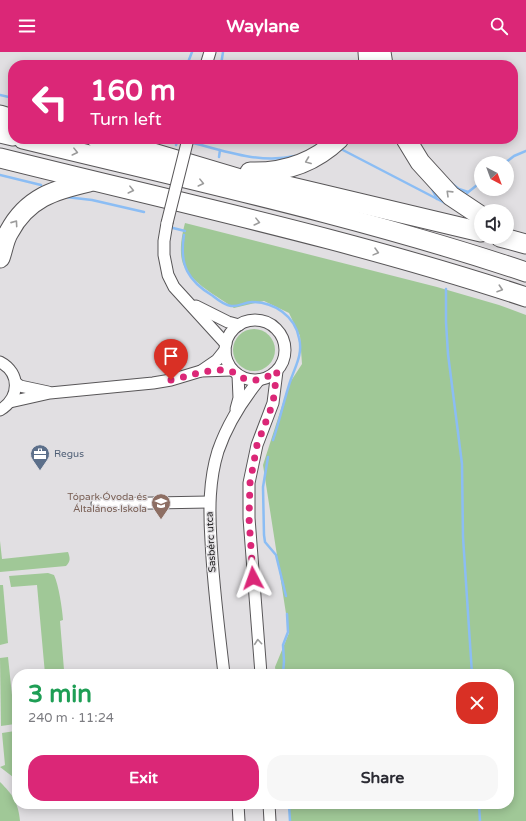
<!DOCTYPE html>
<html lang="en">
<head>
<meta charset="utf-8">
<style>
	body { margin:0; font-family:"Varela Round",sans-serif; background:#f7f7f7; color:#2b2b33; height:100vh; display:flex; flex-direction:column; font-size:15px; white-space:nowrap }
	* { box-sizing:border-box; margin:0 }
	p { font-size:13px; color:#7c7c81 }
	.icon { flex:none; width:22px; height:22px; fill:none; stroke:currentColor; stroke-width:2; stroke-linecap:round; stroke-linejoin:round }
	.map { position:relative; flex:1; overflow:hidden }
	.sheet { position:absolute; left:12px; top:617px; width:502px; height:140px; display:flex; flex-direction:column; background:#fff; border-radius:16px; box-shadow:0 2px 10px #0003 }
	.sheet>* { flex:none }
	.hud { position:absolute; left:8px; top:8px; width:510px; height:84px; border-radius:16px; box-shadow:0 2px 10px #0003; background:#db2777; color:#fff; overflow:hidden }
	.needle { width:26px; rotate:139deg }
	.controls { position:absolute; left:474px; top:104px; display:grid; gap:8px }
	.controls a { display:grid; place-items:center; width:40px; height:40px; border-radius:50%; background:#fff; box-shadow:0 2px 10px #0003; font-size:20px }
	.pin { position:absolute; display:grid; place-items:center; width:34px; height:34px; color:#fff; margin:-41px -17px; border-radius:50% 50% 50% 0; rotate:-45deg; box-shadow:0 0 4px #0007 }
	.pin .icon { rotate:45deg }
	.me { position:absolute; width:44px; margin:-22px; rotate:356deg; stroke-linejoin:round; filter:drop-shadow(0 0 3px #0008) }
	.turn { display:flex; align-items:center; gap:14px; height:84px; padding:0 16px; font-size:18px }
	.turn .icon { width:52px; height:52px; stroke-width:2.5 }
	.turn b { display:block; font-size:28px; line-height:34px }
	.round { display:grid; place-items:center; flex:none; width:42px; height:42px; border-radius:16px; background:#f7f7f7 }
	.overview { display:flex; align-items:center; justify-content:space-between; height:68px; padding:0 16px }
	h1 { font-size:24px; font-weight:700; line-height:30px; color:#1e9e55 }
	.primary-button { display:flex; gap:8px; margin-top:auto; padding:8px 16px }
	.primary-button a { flex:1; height:46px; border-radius:16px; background:#db2777; color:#fff; font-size:16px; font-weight:700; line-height:46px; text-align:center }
	.primary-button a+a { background:#f7f7f7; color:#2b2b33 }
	header { display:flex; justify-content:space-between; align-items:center; height:52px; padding:0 16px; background:#db2777; color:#fff; font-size:18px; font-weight:700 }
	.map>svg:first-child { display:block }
	.green { fill:#a0c897 }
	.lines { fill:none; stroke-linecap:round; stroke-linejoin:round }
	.stream { stroke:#8bbdf4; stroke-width:2.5 }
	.street-casing { stroke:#585658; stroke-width:13 }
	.highway-casing { stroke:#585658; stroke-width:21 }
	.street { stroke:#fff; stroke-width:11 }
	.highway { stroke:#fff; stroke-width:19 }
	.street-bridge-casing { stroke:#585658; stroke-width:13; stroke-linecap:butt }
	.street-bridge { stroke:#fff; stroke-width:11 }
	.oneway { stroke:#9c9c9c }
	.route { stroke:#db2777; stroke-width:7; stroke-dasharray:0 12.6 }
	.labels { text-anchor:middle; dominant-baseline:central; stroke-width:3; stroke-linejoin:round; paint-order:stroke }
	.service-label { font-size:10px; fill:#4e5e75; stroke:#e1dfe2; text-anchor:start }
	.education-label { font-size:10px; fill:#785e54; stroke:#e1dfe2; text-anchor:end }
	.street-label { font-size:10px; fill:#242324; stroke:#e1dfe2 }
</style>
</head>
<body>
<header><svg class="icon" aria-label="menu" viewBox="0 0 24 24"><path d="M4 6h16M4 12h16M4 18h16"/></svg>Waylane<svg class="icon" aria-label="search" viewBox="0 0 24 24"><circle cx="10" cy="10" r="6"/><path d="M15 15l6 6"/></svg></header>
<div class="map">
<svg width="526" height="769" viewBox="0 0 526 769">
	<rect width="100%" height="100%" fill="#e1dfe2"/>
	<!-- green -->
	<g class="green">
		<path d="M185,171L437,235L499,253L526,263V769H290L288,752H509V622H276L275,615L289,581L263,413L289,332L302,312L300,284L289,261L264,249L234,256C217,244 193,232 184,214C178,202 182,182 185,171Z"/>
		<circle cx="254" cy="298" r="21"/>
		<path d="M0,489L2,507L68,500C70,506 71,509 66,514L0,520Z"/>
		<path d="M48,521L54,523C59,534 62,556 63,568L60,569L64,618H68V622H45L37,533L11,535L9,524Z"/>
		<path d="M0,533H3L8,591L0,593Z"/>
		<path d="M8,605L15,672L1,674L0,606Z"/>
		<path d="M15,679L17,725H13L0,715L5,713L2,681Z"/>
		<path d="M0,730C13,743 18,750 20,769H0Z"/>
	</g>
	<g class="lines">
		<!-- stream -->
		<g class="stream">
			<path d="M187,13L192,0"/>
			<path d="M221,13L223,0"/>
			<path d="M0,43L13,46"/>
			<path d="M177,87L183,89"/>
			<path d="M190,90C224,99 260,112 295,104"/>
			<path d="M176,93L178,87"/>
			<path d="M339,96L445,151"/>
			<path d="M219,105L220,98"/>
			<path d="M505,111L514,104L526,99"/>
			<path d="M0,123L41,133"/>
			<path d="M451,131L459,137L468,140"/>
			<path d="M432,137L437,147"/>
			<path d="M467,141L481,130"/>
			<path d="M66,145L92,148L144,160"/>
			<path d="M173,176L185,179"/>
			<path d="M184,183C179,213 188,229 213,244C218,248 224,253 231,254C238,255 245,250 252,250C274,250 295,264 299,286C303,301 296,313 291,327C284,347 280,368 273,388"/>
			<path d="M446,237V270L448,302L462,412L463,485L472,622"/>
			<path d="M268,405L263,435L264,483L265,490L276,503L286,544"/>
			<path d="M283,622L284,609L283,593L288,580L287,562"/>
			<path d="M289,752L290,769"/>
			<path d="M479,752L480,769"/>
		</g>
		<!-- street casing -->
		<g class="street-casing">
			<g id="street">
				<path d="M206,13L210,0"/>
				<path d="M167,171L164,189V203L168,223L174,235L226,292"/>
				<path d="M196,254L228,270L239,273"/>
				<circle cx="255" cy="298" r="30"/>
				<path d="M0,310C21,321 20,346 0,358"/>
				<path d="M201,319L217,308L225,298"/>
				<path d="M16,331L20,334L48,340"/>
				<path d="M10,350L50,341L153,331L171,328L201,319L232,318"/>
				<path d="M236,357L239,346L238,323"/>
				<path d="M97,452L209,450"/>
				<path d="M224,622C219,578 213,533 211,489C209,458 209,428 218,399C227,373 242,349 259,328"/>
				<path d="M261,622L249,466V431L257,393L273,351L277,319"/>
				<path d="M238,752L239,769"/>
				<path d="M269,752L270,769"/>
			</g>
		</g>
		<!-- highway casing -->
		<g class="highway-casing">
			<g id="highway">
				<path d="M368,0L369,13"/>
				<path d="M381,0L383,13"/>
				<path d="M0,63L13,67"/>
				<path d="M0,81L13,84"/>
				<path d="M23,87C191,128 362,165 526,220"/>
				<path d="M97,87L150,100L257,132"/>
				<path d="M406,87L420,110L451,144L481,164"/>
				<path d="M0,106C176,150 354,188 526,245"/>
				<path d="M250,120C284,121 315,110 339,87"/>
				<path d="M245,127L279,132L481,180"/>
				<path d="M500,185L526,192"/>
				<path d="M0,206C3,198 4,188 9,180C27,146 54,138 89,130"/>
			</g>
		</g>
		<!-- street -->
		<use href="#street" class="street"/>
		<!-- highway -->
		<use href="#highway" class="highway"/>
		<!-- street-bridge casing -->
		<g class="street-bridge-casing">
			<path id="street-bridge" d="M167,171L188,87"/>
		</g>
		<!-- street-bridge -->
		<use href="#street-bridge" class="street-bridge"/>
	</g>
	<!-- one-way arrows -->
	<defs><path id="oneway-chevron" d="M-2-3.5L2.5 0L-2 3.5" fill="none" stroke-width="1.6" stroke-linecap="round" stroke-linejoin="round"/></defs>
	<g class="oneway">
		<use href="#oneway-chevron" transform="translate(75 100) rotate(14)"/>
		<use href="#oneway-chevron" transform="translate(308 109) rotate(159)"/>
		<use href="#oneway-chevron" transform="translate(201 131) rotate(14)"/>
		<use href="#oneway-chevron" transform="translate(131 138) rotate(14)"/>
		<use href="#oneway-chevron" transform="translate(449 141) rotate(-136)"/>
		<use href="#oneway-chevron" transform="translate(257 170) rotate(14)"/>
		<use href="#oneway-chevron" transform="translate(15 171) rotate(-55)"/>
		<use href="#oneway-chevron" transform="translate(376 200) rotate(15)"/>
		<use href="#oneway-chevron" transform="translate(500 237) rotate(18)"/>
		<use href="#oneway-chevron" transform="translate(258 590) rotate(-95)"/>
	</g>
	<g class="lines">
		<!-- route -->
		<path class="route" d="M171,328C189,324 205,318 223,318C231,318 233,320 239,324C253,332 265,327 277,319L273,351L257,393L250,431L249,466L253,526"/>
	</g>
	<!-- icons -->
	<defs>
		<g id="office-pin" transform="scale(1)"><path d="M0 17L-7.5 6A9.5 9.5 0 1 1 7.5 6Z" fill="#5c6f8a" stroke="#e1dfe2"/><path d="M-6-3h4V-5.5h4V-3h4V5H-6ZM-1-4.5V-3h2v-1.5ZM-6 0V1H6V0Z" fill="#fff"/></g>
		<g id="school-pin" transform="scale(1)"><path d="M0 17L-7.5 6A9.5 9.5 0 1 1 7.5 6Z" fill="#8d6e63" stroke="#e1dfe2"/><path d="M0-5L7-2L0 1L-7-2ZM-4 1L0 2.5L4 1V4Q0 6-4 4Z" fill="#fff"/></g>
	</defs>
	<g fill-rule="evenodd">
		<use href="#office-pin" x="40" y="402"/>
		<use href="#school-pin" x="161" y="451"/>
	</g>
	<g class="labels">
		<!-- service labels -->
		<g class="service-label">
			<text x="54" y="402">Regus</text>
		</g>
		<!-- education labels -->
		<g class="education-label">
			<text x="147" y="445">Tópark Óvoda és<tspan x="147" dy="12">Általános Iskola</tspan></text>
		</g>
		<!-- street labels -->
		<g class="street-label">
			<text transform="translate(211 490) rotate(-93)">Sasbérc utca</text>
		</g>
	</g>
</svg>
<div class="controls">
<a><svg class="needle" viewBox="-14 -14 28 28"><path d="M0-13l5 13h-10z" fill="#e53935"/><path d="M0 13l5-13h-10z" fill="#7c7c81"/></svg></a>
<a><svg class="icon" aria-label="sound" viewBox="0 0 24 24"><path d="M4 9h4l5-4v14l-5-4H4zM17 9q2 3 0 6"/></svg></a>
</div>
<div class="pin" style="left:171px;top:328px;background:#d93025"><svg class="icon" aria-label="arrive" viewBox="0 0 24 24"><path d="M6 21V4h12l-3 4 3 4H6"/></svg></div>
<svg class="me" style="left:253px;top:526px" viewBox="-20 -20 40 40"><path d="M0-17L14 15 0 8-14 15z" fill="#db2777" stroke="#fff" stroke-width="4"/></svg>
<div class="hud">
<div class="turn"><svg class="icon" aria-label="left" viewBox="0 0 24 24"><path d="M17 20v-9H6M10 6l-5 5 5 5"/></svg><div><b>160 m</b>Turn left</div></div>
</div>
<section class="sheet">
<div class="overview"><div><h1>3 min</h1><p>240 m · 11:24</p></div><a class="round" style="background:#d93025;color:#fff"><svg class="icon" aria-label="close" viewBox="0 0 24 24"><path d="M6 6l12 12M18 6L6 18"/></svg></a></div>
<div class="primary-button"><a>Exit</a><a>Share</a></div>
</section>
</div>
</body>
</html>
